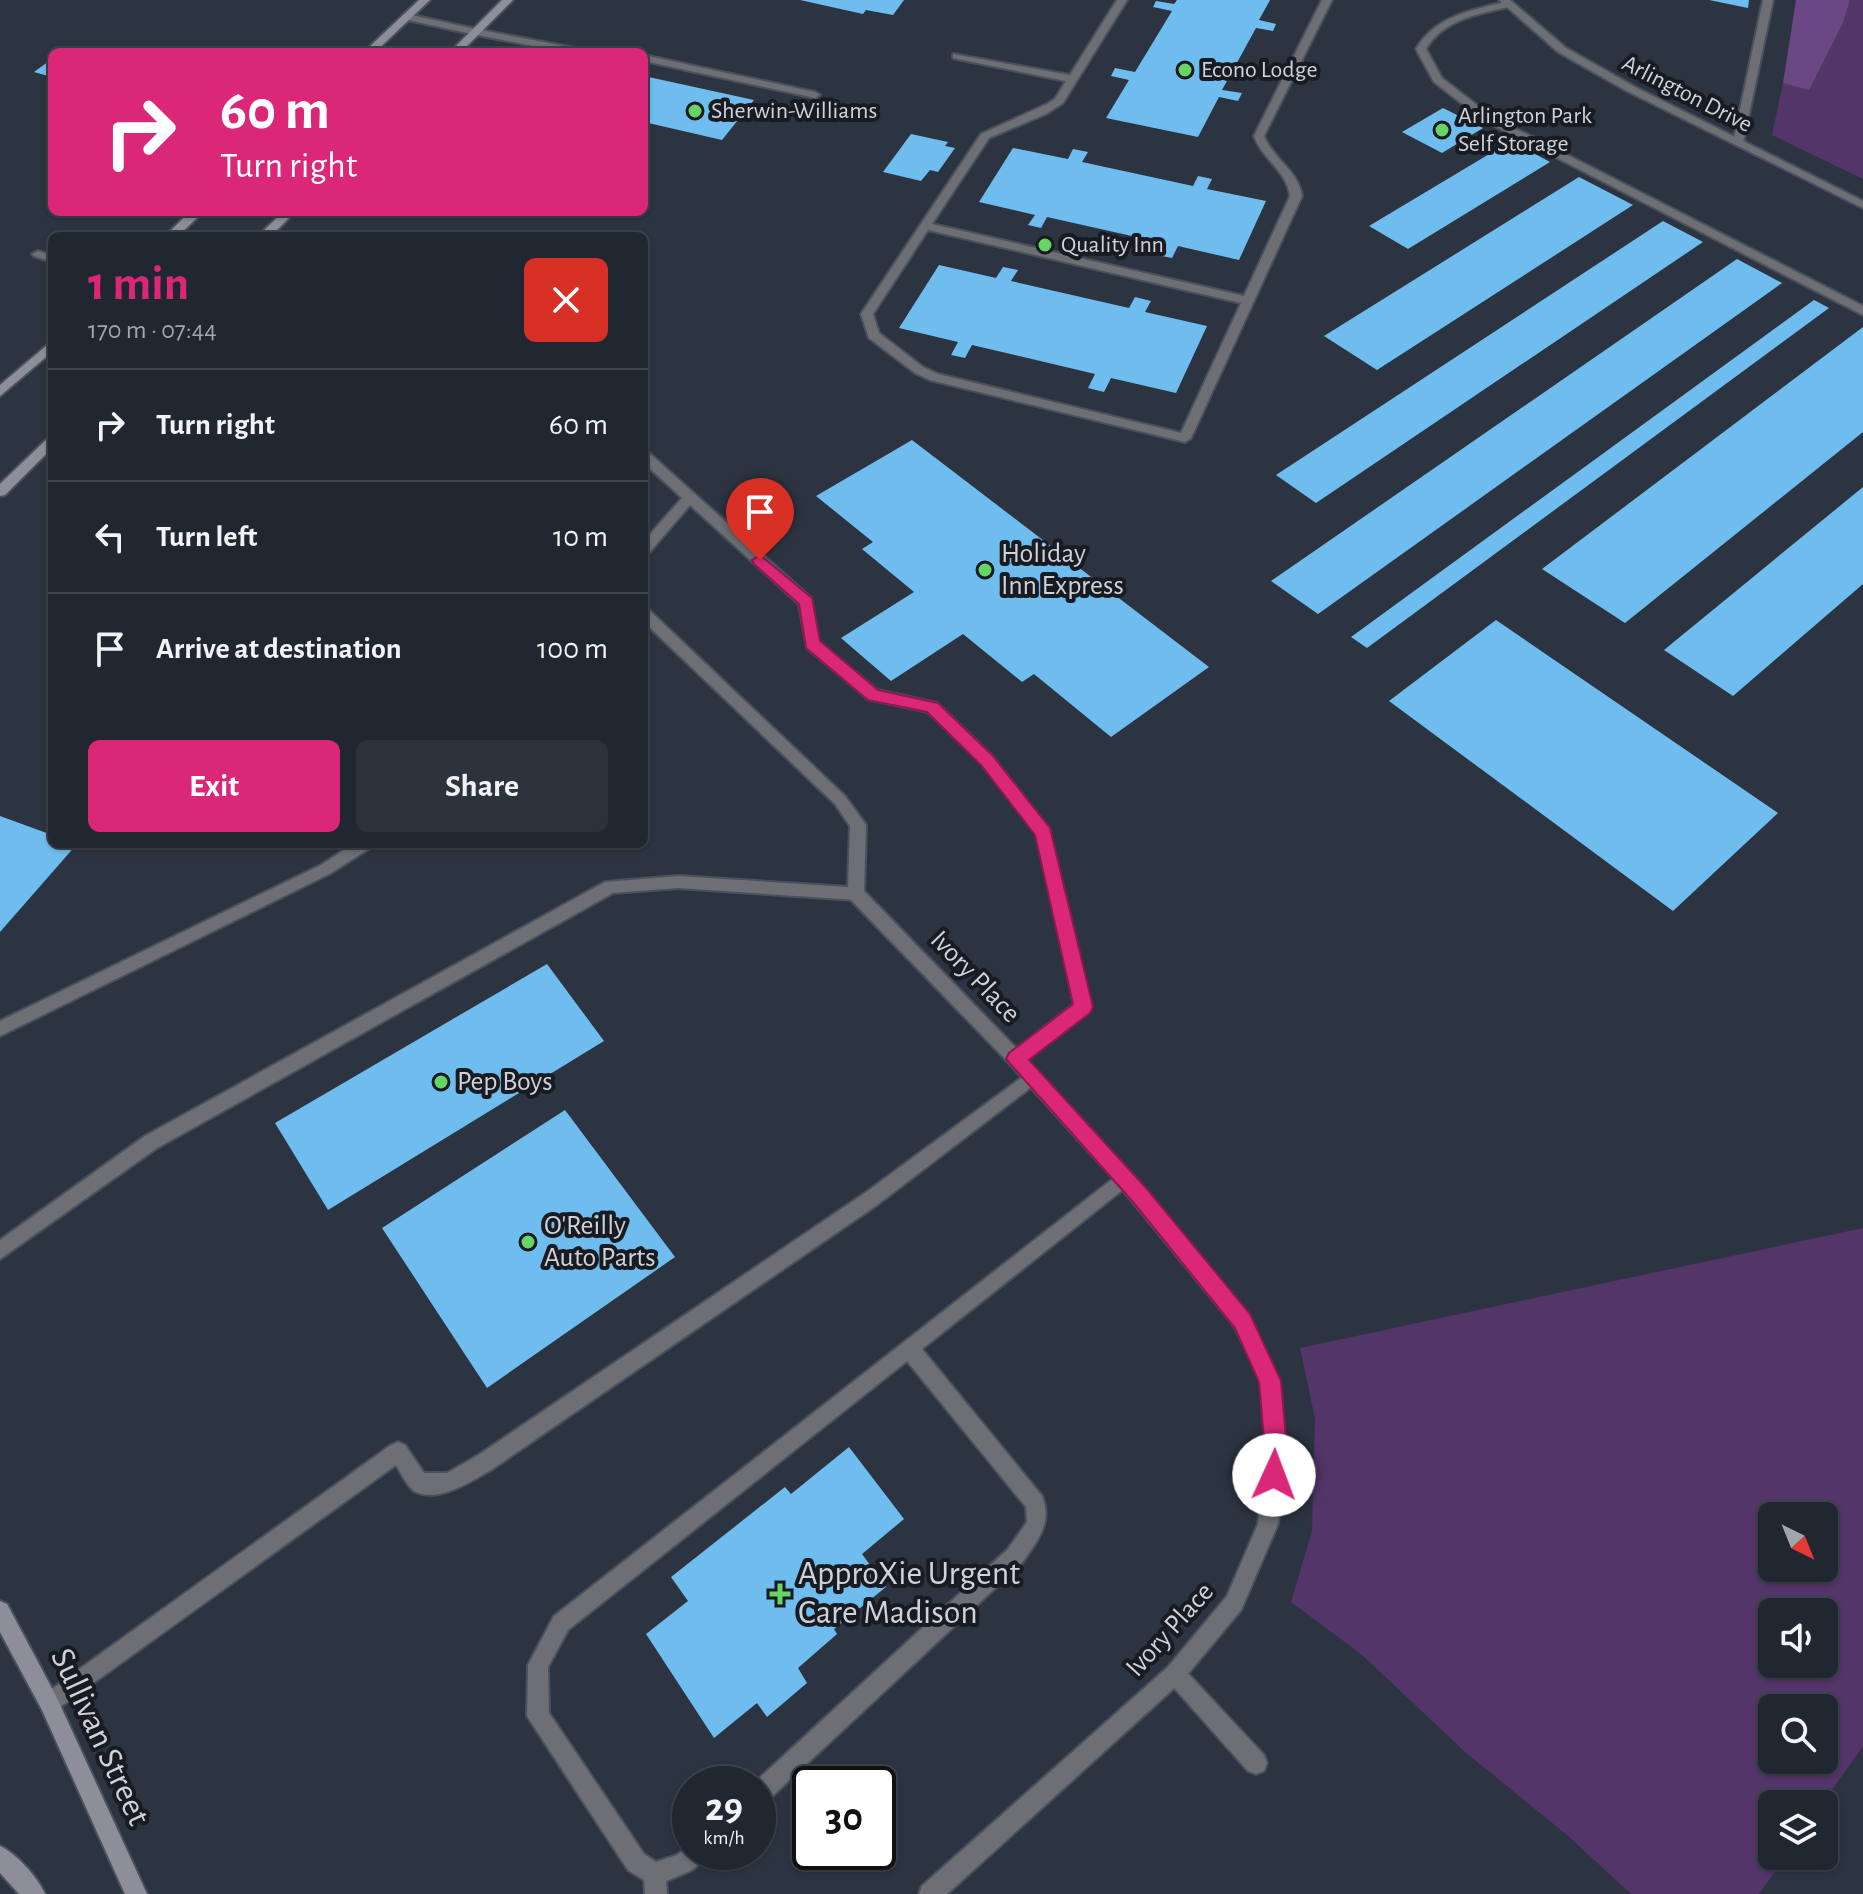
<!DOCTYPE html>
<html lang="en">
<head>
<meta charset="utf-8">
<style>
	body { margin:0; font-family:"Alegreya Sans",sans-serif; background:#2d333d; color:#f1f3f6; height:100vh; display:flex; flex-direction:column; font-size:30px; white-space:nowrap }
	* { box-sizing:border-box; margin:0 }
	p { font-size:26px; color:#a2a5ab }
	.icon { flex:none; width:44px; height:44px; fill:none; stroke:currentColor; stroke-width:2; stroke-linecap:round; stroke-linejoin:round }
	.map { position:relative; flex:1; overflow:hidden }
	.details { position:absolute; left:48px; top:232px; width:600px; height:616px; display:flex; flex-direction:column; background:#212731; border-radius:12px; box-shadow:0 2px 6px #0004,0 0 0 2px #3e444d }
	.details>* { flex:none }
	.top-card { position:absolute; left:48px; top:48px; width:600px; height:168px; border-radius:12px; box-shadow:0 2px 6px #0004,0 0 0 2px #3e444d; background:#db2777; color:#fff; overflow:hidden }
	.needle { width:52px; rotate:137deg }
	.fabs { position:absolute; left:1758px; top:1502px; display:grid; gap:16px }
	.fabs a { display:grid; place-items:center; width:80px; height:80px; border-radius:12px; background:#212731; box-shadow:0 2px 6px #0004,0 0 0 2px #3e444d; font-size:40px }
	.speed { position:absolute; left:672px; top:1766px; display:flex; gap:16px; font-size:40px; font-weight:700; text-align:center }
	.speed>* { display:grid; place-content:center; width:104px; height:104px; border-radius:50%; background:#212731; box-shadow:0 2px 6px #0004,0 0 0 2px #3e444d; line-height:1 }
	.speed small { font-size:20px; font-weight:400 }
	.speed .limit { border:4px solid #111; border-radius:12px; background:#fff; color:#111 }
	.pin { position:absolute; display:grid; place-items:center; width:68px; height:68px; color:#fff; margin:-82px -34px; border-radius:50% 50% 50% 0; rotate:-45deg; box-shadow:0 0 8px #0007 }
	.pin .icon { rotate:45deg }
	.me { position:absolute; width:88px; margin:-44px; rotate:2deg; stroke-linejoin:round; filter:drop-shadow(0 0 6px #0008) }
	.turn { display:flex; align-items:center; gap:28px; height:168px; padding:0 40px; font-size:36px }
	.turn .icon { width:104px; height:104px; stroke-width:2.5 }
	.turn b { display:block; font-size:56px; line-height:68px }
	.round { display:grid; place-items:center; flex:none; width:84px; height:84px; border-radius:12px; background:#2d333d }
	.summary { display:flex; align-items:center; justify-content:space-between; height:136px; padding:0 40px }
	h1 { font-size:48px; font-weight:700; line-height:60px; color:#db2777 }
	.cta { display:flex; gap:16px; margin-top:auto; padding:16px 40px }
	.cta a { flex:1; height:92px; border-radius:12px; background:#db2777; color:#fff; font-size:32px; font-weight:700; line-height:92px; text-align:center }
	.cta a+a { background:#2d333d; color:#f1f3f6 }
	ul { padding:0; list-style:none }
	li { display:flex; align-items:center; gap:24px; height:112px; padding:0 40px; border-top:2px solid #3e444d }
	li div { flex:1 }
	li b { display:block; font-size:30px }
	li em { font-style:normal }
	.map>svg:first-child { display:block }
	.green { fill:#533569; fill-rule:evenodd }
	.forest { fill:#6b4785 }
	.building { fill:#6fbdee }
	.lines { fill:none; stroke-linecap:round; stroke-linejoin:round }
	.lane-casing { stroke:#49515d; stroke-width:4 }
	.street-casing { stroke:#49515d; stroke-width:4 }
	.secondary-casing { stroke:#49515d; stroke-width:4 }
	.lane { fill:#6e6e75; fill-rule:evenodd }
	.street { fill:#6e6e75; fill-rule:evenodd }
	.secondary { fill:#8e8e9a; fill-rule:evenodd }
	.route { fill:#db2777; stroke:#8e194d; stroke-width:2 }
	.poi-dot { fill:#67d466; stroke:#181b21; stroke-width:3 }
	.labels { text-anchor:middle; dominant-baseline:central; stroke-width:8; stroke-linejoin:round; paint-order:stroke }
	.far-poi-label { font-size:24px; fill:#ced3db; stroke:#181b21; text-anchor:start }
	.far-street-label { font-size:24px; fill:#ced3db; stroke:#181b21 }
	.poi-label { font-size:28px; fill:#ced3db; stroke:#181b21; text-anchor:start }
	.street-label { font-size:28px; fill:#ced3db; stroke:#181b21 }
	.near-poi-label { font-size:34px; fill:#ced3db; stroke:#181b21; text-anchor:start }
	.near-street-label { font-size:34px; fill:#ced3db; stroke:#181b21 }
</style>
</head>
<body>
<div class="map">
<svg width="1863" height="1894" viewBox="0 0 1863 1894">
	<rect width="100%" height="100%" fill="#2c3441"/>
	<!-- green -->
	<g class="green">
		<path d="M1850,0H1863V179L1772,135L1783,83L1809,89L1843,23Z"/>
		<path d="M1863,1228V1746L1822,1804H1772V1856H1786L1759,1894H1631L1567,1835L1465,1752L1361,1654L1291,1602L1312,1531L1315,1419L1300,1348ZM1772,1516H1824V1568H1772ZM1772,1612H1824V1664H1772ZM1772,1708H1824V1760H1772Z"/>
	</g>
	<!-- forest -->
	<path class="forest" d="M1796,0H1850L1843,23L1809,90L1783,83Z"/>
	<!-- building -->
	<g class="building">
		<path d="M800,0H904L893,15L866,10L863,14Z"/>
		<path d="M1177,0H1270L1259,20L1276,24L1273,31L1256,28L1222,90L1242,93L1238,101L1219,97L1198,137L1106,118L1129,80L1111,76L1115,68L1135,72L1172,11L1153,7L1156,1L1174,4Z"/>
		<path d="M1709,0H1749L1748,8Z"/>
		<path d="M52,59V77L34,72Z"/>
		<path d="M644,76L754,100L722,140L644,122Z"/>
		<path d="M1443,108L1483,128L1442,153L1402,132Z"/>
		<path d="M911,134L948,142L945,146L955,148L938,172L930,170L921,181L883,172Z"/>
		<path d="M1511,141L1550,162L1408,249L1369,226Z"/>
		<path d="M1013,148L1068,159L1073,149L1088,152L1082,162L1193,186L1198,176L1212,179L1207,189L1266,201L1239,260L1178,246L1172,258L1157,255L1163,243L1047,217L1041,228L1028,225L1035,215L979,202Z"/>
		<path d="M1579,177L1633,205L1377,370L1324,336Z"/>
		<path d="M1663,221L1703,242L1316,503L1276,475Z"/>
		<path d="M1737,259L1782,283L1318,614L1271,581Z"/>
		<path d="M939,265L996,278L1003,267L1018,270L1011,281L1129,308L1135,297L1151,301L1145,312L1207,326L1176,393L1111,378L1104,392L1088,388L1095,374L972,345L965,358L951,355L958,342L899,328Z"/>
		<path d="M1814,300L1829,308L1367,648L1351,637Z"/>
		<path d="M1863,327V432L1625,623L1542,569Z"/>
		<path d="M912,440L1209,667L1111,737L1034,674L1022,682L963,634L891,681L841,638L914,592L862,549L873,542L816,496Z"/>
		<path d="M1863,487V584L1733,696L1664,650Z"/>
		<path d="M1496,620L1778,813L1673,911L1389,701Z"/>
		<path d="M0,816L52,835V844H77L0,932Z"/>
		<path d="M547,964L604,1041L328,1210L275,1123Z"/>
		<path d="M565,1110L675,1257L487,1388L382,1228Z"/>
		<path d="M849,1447L904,1519L862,1554L886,1587L834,1629L837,1634L798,1668L807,1683L767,1717L757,1703L714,1738L646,1634L688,1601L671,1577L785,1487L791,1494Z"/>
	</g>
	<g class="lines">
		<!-- lane casing -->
		<g class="lane-casing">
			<g id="lane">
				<path d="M1117,0H1127L1063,103L1046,114L989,138L932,224L1244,296L1290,196C1287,171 1262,159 1254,136L1322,0H1332L1264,136C1273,159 1298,170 1302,196L1191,438L1185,442L930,380L915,373L869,338L861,314L981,134L1047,104L1055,99L1066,81L957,59L953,58V54L1070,75ZM928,230L1241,303L1181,433L938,374L923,367L879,333L873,314Z"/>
				<path d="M1763,0H1773L1743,143L1738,146L1733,143Z"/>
				<path d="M1509,1L1514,4L1512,6C1481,14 1444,18 1426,49L1442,78L1491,116L1863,306V315L1483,120L1434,82L1416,49C1436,15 1473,10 1509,1Z"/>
				<path d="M476,29L580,49L585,52H564L472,34L471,32Z"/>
				<path d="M644,55L815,92L820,95L815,98L644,61Z"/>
				<path d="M38,251L52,255V262L34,256L32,254Z"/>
				<path d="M644,452L649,453L811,598L819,642L877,690L937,703L992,756L1049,829L1091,1007L1089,1012L1022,1064L1016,1066L1010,1064L1008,1059L1010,1054L1074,1004L1037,835L982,764L928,712L868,699L807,648L799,604L690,505L649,553L644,555V541L682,498L644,463Z"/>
				<path d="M644,609L649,610L845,796L866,825L864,894L862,899L856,900L678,888L613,893L157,1148L0,1259V1240L145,1136L605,882L678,876L848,887L850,826L835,804L644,622Z"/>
				<path d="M353,844H373L370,848L331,873L0,1036V1021L321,865Z"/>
				<path d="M1032,1070L1038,1072L1040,1077L1038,1082L877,1205L491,1470C472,1481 437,1504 414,1491C407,1486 401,1473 396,1465L56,1710L49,1713L42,1710L39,1703L42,1696L391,1445L398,1442L405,1445L424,1473H447L477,1456L865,1193Z"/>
				<path d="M1124,1170L1130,1172L1133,1178L1130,1184L922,1349L1042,1496C1053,1524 1037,1541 1022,1563L766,1802L758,1805V1784H753L1008,1549L1027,1522L1026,1507L907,1361L568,1630L548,1667L549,1713L644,1854L656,1862L677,1855L690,1844V1852H707C700,1870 683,1874 666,1881L667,1894H645L644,1880L628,1870L527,1716L528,1665L554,1616Z"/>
				<path d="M1175,1664L1182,1667L1264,1755L1267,1763L1264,1771L1256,1774L1248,1771L1168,1681L1165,1674L1168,1667Z"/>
			</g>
		</g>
		<!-- street casing -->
		<g class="street-casing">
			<g id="street">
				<path d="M1499,0H1510L1566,48L1635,87L1863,201V208L1627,91L1558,52Z"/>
				<path d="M407,14L476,29L481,32L476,35L403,19L402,17Z"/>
				<path d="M856,888L862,889L1022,1054L1130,1172L1249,1315L1279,1381L1286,1450L1278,1524L1241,1610L1182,1681L947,1894H919L922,1886L1168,1667L1227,1596L1258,1524L1266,1450L1261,1382L1235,1327L1118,1184L1010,1064L850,899L848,894L850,889Z"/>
			</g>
		</g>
		<!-- secondary casing -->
		<g class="secondary-casing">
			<g id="secondary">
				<path d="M419,0H430L375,52H364Z"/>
				<path d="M502,0H513L461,52H450Z"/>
				<path d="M190,212H203L178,236H165Z"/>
				<path d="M283,212H295L271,236H258Z"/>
				<path d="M52,341V352L0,396V385Z"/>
				<path d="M52,437V448L5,495L0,496V484L48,438Z"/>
				<path d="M0,1601L7,1604L56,1696L147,1894H125L42,1710L0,1632Z"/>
				<path d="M0,1846C16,1853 38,1878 45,1894H19L0,1873Z"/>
			</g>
		</g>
		<!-- lane -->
		<use href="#lane" class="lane"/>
		<!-- street -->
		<use href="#street" class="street"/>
		<!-- secondary -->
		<use href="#secondary" class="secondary"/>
	</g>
	<!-- route -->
	<path class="route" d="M760,555L812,598L820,641L878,690L938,703L993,756L1050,828L1093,1007L1090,1013L1029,1060L1147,1189L1250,1314L1281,1381L1287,1450L1281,1483L1274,1486L1266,1483L1263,1475L1265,1450L1259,1382L1235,1328L1133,1202L1006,1059L1009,1053L1073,1004L1035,835L981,765L927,712L868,700L806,648L799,604L754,564L752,560Z"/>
	<!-- markers -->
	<g class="poi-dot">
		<circle cx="1185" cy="70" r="8"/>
		<circle cx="695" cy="111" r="8"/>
		<circle cx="1442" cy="130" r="8"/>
		<circle cx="1045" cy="245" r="8"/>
		<circle cx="985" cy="570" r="8"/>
		<circle cx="441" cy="1082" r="8"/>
		<circle cx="528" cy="1242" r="8"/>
		<path d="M776 1582h8v8h8v8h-8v8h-8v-8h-8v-8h8z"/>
	</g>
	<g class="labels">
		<!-- far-poi labels -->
		<g class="far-poi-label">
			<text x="1201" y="70">Econo Lodge</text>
			<text x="711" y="111">Sherwin-Williams</text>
			<text x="1458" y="116">Arlington Park<tspan x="1458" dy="28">Self Storage</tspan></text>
			<text x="1061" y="245">Quality Inn</text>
		</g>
		<!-- far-street labels -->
		<g class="far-street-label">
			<text transform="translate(1687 94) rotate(27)">Arlington Drive</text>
		</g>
		<!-- poi labels -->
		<g class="poi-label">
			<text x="1001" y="554">Holiday<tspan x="1001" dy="32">Inn Express</tspan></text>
			<text x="457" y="1082">Pep Boys</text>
			<text x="544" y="1226">O'Reilly<tspan x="544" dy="32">Auto Parts</tspan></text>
		</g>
		<!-- street labels -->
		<g class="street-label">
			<text transform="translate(975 977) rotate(46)">Ivory Place</text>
			<text transform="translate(1170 1630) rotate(-48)">Ivory Place</text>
		</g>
		<!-- near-poi labels -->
		<g class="near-poi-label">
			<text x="798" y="1574">ApproXie Urgent<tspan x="798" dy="39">Care Madison</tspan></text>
		</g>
		<!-- near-street labels -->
		<g class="near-street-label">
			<text transform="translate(100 1737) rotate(65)">Sullivan Street</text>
		</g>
	</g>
</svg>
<div class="fabs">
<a><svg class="needle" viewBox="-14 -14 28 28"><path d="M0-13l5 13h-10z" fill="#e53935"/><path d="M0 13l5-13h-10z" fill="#a2a5ab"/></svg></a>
<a><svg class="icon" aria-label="sound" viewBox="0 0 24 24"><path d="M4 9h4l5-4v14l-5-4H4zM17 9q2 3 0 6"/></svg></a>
<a><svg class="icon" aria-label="search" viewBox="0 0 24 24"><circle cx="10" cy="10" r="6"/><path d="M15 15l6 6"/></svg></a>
<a><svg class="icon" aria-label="layers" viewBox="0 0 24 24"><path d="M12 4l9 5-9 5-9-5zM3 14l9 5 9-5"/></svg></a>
</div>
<div class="speed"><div>29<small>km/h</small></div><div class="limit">30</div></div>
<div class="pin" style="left:760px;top:560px;background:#d93025"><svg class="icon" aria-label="arrive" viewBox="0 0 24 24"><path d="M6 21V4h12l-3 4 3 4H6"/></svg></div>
<svg class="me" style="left:1274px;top:1475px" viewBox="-20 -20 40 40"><circle r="19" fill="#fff"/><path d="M0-13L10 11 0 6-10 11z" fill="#db2777"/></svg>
<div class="top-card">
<div class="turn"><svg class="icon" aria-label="right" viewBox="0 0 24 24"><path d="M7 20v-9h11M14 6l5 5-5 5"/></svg><div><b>60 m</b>Turn right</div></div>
</div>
<section class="details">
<div class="summary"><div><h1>1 min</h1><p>170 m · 07:44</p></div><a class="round" style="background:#d93025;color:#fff"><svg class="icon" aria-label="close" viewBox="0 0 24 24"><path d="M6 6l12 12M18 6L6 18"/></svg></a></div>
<ul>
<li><svg class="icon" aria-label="right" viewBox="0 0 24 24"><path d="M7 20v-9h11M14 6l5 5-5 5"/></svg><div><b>Turn right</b></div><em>60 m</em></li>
<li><svg class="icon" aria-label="left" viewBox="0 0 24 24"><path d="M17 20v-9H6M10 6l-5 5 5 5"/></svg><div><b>Turn left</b></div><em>10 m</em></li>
<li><svg class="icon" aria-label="arrive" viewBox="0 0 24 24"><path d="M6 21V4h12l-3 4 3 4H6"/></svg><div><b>Arrive at destination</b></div><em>100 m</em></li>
</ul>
<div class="cta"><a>Exit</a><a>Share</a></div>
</section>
</div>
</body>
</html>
